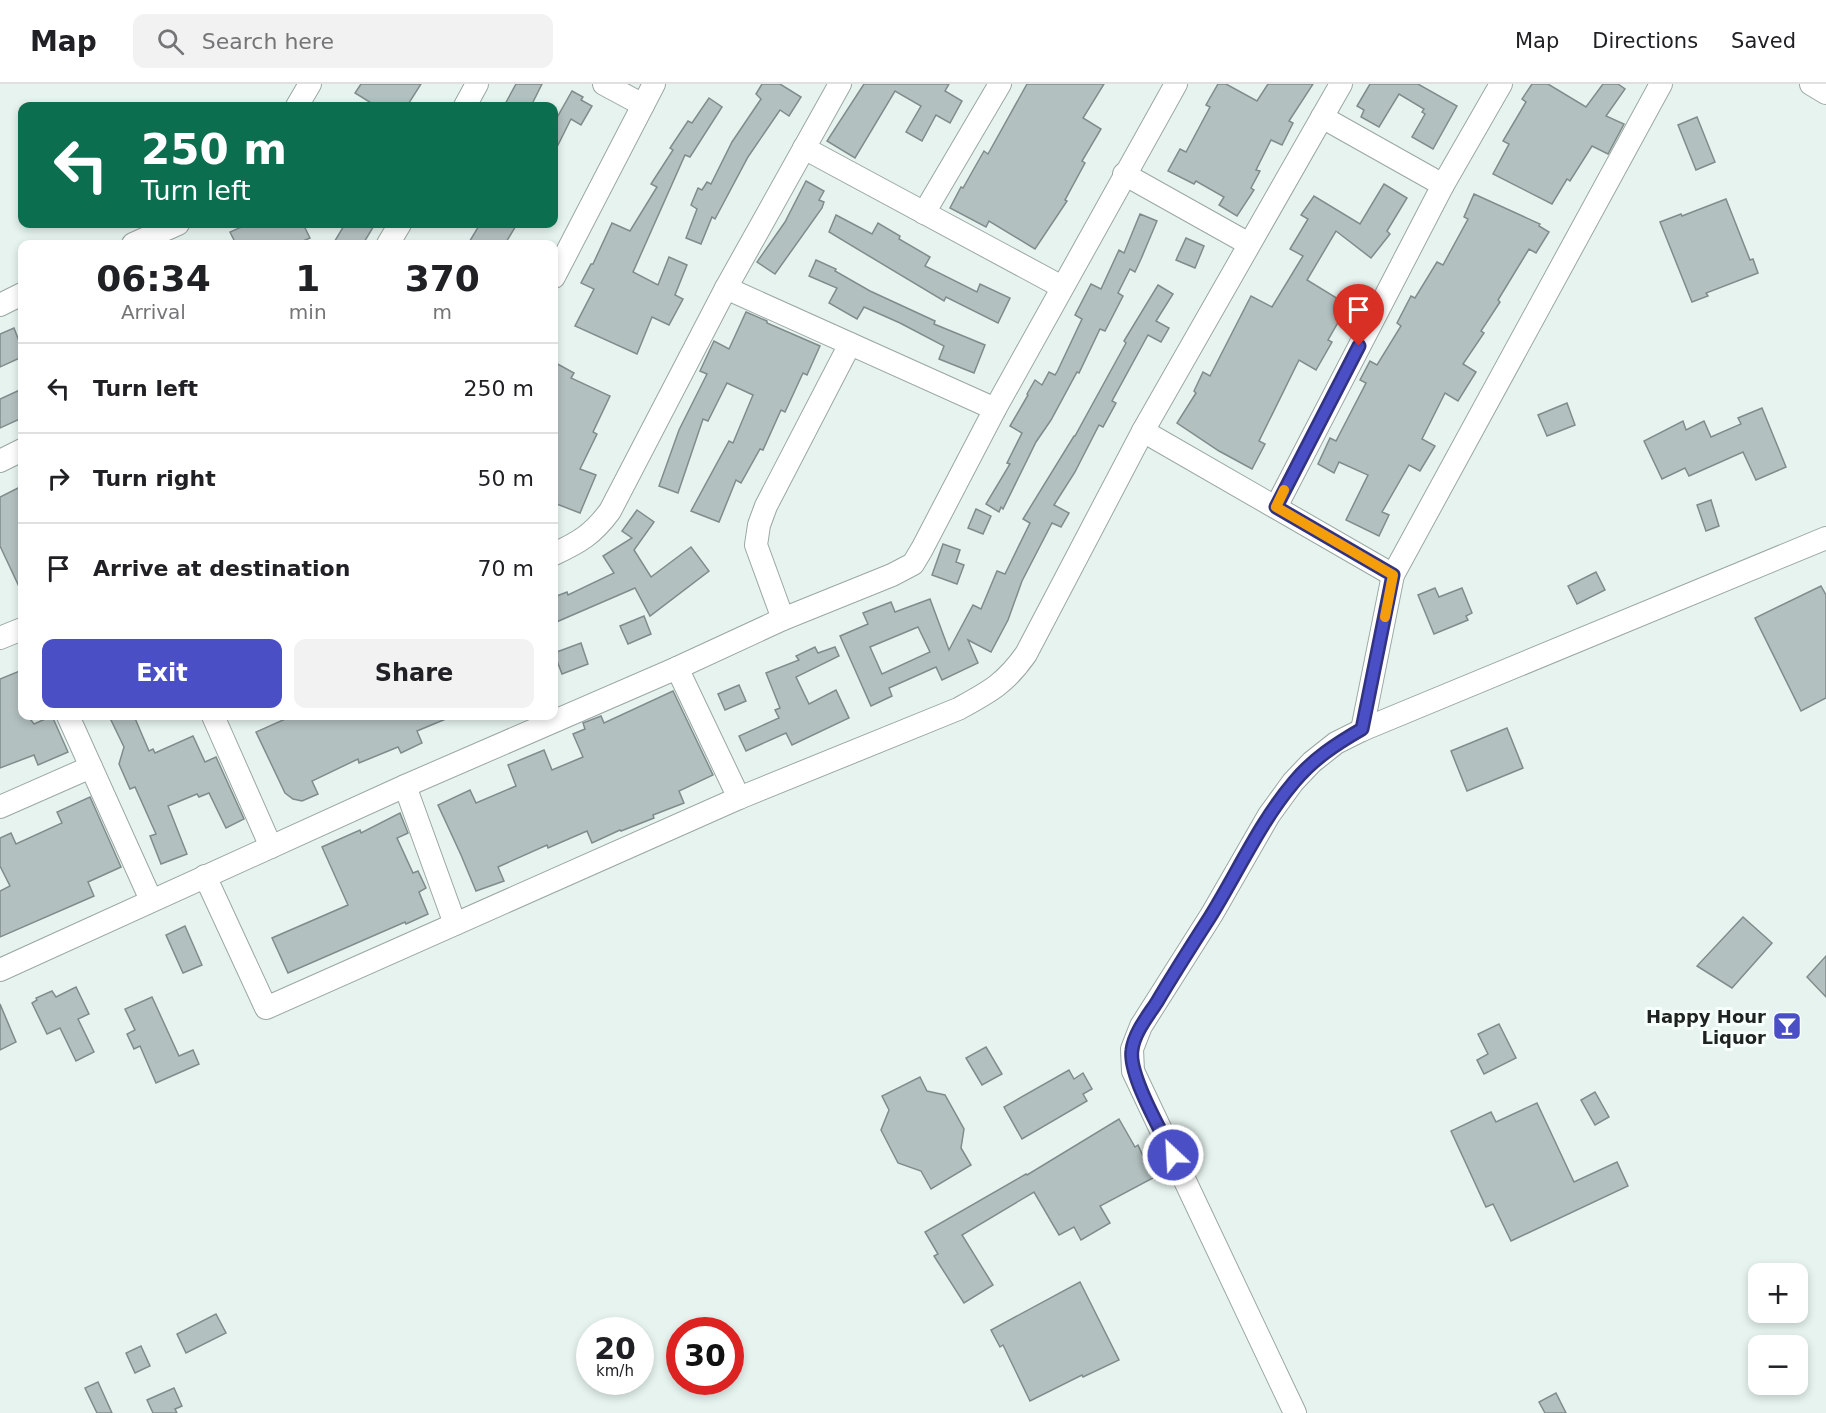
<!DOCTYPE html>
<html lang="en">
<head>
<meta charset="utf-8">
<style>
	body { margin:0; font-family:"DejaVu Sans",sans-serif; background:#f2f2f2; color:#202124; height:100vh; display:flex; flex-direction:column; font-size:22px; white-space:nowrap }
	* { box-sizing:border-box; margin:0 }
	p { font-size:20px; color:#757577 }
	.icon { flex:none; width:33px; height:33px; fill:none; stroke:currentColor; stroke-width:2; stroke-linecap:round; stroke-linejoin:round }
	.map { position:relative; flex:1; overflow:hidden }
	.drawer { position:absolute; left:18px; top:156px; width:540px; height:480px; display:flex; flex-direction:column; background:#fff; border-radius:12px; box-shadow:0 3px 9px #0003 }
	.drawer>* { flex:none }
	.banner { position:absolute; left:18px; top:18px; width:540px; height:126px; border-radius:12px; box-shadow:0 3px 9px #0003; background:#0b6e4f; color:#fff; overflow:hidden }
	.tools { position:absolute; left:1748px; top:1179px; display:grid; gap:12px }
	.tools a { display:grid; place-items:center; width:60px; height:60px; border-radius:12px; background:#fff; box-shadow:0 3px 9px #0003; font-size:30px }
	.speed { position:absolute; left:576px; top:1233px; display:flex; gap:12px; font-size:30px; font-weight:700; text-align:center }
	.speed>* { display:grid; place-content:center; width:78px; height:78px; border-radius:50%; background:#fff; box-shadow:0 3px 9px #0003; line-height:1 }
	.speed small { font-size:15px; font-weight:400 }
	.speed .limit { border:9px solid #d22; background:#fff; color:#111 }
	.pin { position:absolute; display:grid; place-items:center; width:51px; height:51px; color:#fff; margin:-62px -26px; border-radius:50% 50% 50% 0; rotate:-45deg; box-shadow:0 0 6px #0007 }
	.pin .icon { rotate:45deg }
	.me { position:absolute; width:66px; margin:-33px; rotate:335deg; stroke-linejoin:round; filter:drop-shadow(0 0 4px #0008) }
	.turn { display:flex; align-items:center; gap:21px; height:126px; padding:0 24px; font-size:27px }
	.turn .icon { width:78px; height:78px; stroke-width:2.5 }
	.turn b { display:block; font-size:42px; line-height:51px }
	.eta { display:flex; justify-content:space-evenly; align-items:center; height:102px; text-align:center }
	.eta b { font-size:36px; font-weight:600; line-height:42px }
	.cta { display:flex; gap:12px; margin-top:auto; padding:12px 24px }
	.cta a { flex:1; height:69px; border-radius:12px; background:#4b4fc5; color:#fff; font-size:24px; font-weight:600; line-height:69px; text-align:center }
	.cta a+a { background:#f2f2f2; color:#202124 }
	ul { padding:0; list-style:none }
	li { display:flex; align-items:center; gap:18px; height:90px; padding:0 24px; border-top:2px solid #e0e0e0 }
	li div { flex:1 }
	li b { display:block; font-size:22px }
	li em { font-style:normal }
	header { display:flex; align-items:center; gap:36px; box-sizing:border-box; height:84px; padding:0 30px; background:#fff; border-bottom:2px solid #e0e0e0 }
	header strong { font-size:28px }
	nav { display:flex; gap:33px; margin-inline-start:auto; font-size:21px }
	.search { width:420px; height:54px; background:#f2f2f2; display:flex; align-items:center; gap:15px; box-sizing:border-box; padding:0 21px; border-radius:12px; color:#757577; font-size:22px }
	.map>svg:first-child { display:block }
	.building { fill:#b2c0bf; stroke:#808c8c; stroke-width:1.5; fill-rule:evenodd }
	.lines { fill:none; stroke-linecap:round; stroke-linejoin:round }
	.minor-casing { stroke:#9ba7a3; stroke-width:24 }
	.minor { stroke:#fff; stroke-width:22 }
	.route-casing { stroke:#313380; stroke-width:15 }
	.route { stroke:#4b4fc5; stroke-width:10 }
	.slow { stroke:#f59e0b; stroke-width:10 }
	.labels { text-anchor:middle; dominant-baseline:central; stroke-width:6; stroke-linejoin:round; paint-order:stroke }
	.poi-label { font-size:18px; font-weight:bold; fill:#1e2221; stroke:#f7fffc; text-anchor:end }
</style>
</head>
<body>
<header>
<strong>Map</strong>
<div class="search"><svg class="icon" aria-label="search" viewBox="0 0 24 24"><circle cx="10" cy="10" r="6"/><path d="M15 15l6 6"/></svg>Search here</div>
<nav><a>Map</a><a>Directions</a><a>Saved</a></nav>
</header>
<div class="map">
<svg width="1826" height="1329" viewBox="0 0 1826 1329">
	<rect width="100%" height="100%" fill="#e6f3ef"/>
	<!-- building -->
	<g class="building">
		<path d="M361,0H421L407,22H376L355,9Z"/>
		<path d="M516,0H542L531,22H504Z"/>
		<path d="M762,0H780L801,13L789,32L780,26L748,73L715,135L712,133L701,160L686,154L697,125L691,121L698,104L702,106L707,98L711,100L732,58L761,15L756,10Z"/>
		<path d="M864,0H949L945,7L962,17L950,39L936,31L922,57L906,48L921,22L895,7L855,74L827,57Z"/>
		<path d="M1027,0H1104L1083,34L1101,45L1082,77L1085,79L1065,116L1067,117L1035,165L989,137L986,143L950,124L961,103L963,104L984,67L988,70Z"/>
		<path d="M1218,0H1226L1257,17L1268,0H1313L1289,37L1293,39L1282,61L1271,56L1256,86L1260,87L1251,104L1254,106L1237,132L1219,121L1224,113L1196,97L1194,100L1168,87L1180,65L1186,68L1210,23L1206,21Z"/>
		<path d="M1370,0H1418L1457,22L1433,65L1412,53L1425,30L1422,28L1424,25L1399,10L1379,43L1361,33L1364,26L1357,22Z"/>
		<path d="M1532,0H1548L1586,23L1603,0H1618L1625,5L1606,32L1624,40L1608,70L1592,62L1570,97L1567,95L1552,120L1493,90L1509,60L1503,57L1526,18L1522,15Z"/>
		<path d="M572,7L583,13L581,16L592,22L581,41L571,35L554,69V39Z"/>
		<path d="M709,14L722,23L690,73L685,71L633,188L658,201L669,173L687,181L675,211L683,215L669,241L652,233L637,270L575,242L594,205L581,199L591,180H593L612,139L630,147L657,103L651,100L673,66L670,64L688,37L692,39Z"/>
		<path d="M1697,33L1715,78L1696,86L1678,41Z"/>
		<path d="M806,97L824,107L819,116L824,118L822,124L775,190L757,178L785,138Z"/>
		<path d="M1384,100L1407,114L1387,147L1390,150L1371,174L1336,147L1307,196L1348,221L1328,256L1332,258L1316,286L1299,276L1259,357L1265,360L1252,385L1219,367L1177,339L1196,309L1194,307L1203,288L1210,292L1251,212L1272,223L1303,172L1290,165L1308,135L1301,131L1314,112L1360,140Z"/>
		<path d="M1474,110L1540,140L1539,142L1549,148L1536,169L1529,165L1498,216L1500,218L1481,247L1484,249L1463,280L1476,288L1458,317L1445,309L1422,355L1435,362L1420,387L1409,381L1382,428L1389,431L1379,452L1346,436L1368,391L1339,378L1334,389L1318,380L1330,354L1336,357L1366,299L1360,296L1370,277L1377,281L1401,242L1397,239L1411,212L1415,214L1437,178L1443,181L1468,135L1464,133Z"/>
		<path d="M1726,115L1750,176L1753,175L1758,189L1706,209L1708,212L1692,218L1660,138L1681,130L1682,132Z"/>
		<path d="M1140,130L1157,137L1141,175L1135,188L1130,185L1118,209L1123,212L1105,247L1100,245L1079,289L1077,288L1051,336L1036,358L1003,425L1001,423L999,428L986,420L1010,380L1007,379L1022,349L1010,342L1028,311L1027,310L1035,296L1042,301L1049,288L1055,291L1057,288L1082,235L1075,231L1091,200L1101,205L1119,166L1124,169Z"/>
		<path d="M836,131L872,150L878,139L900,152L899,155L930,173L925,182L977,208L980,200L1010,214L998,239L946,213L944,217L829,148Z"/>
		<path d="M248,140H303L310,154L296,160H236L230,148Z"/>
		<path d="M345,140H375L363,160H333Z"/>
		<path d="M480,140H517L505,160H468Z"/>
		<path d="M1186,154L1204,162L1195,184L1176,176Z"/>
		<path d="M816,176L836,185L835,187L870,207L935,237L934,240L985,261L974,289L939,275L944,262L900,239L864,223L857,235L829,219L837,204L809,192Z"/>
		<path d="M1158,201L1173,210L1156,237L1169,244L1161,258L1148,251L1112,317L1116,319L1103,343L1099,341L1075,388L1054,421L1069,429L1061,443L1052,439L1022,497L1008,536L991,568L968,556L978,579L942,596L936,583L889,604L892,612L871,622L840,552L868,540L863,529L891,518L895,528L930,515L949,566L973,521L981,525L997,487L1005,490L1030,439L1023,435L1074,352H1075L1126,259L1124,257ZM918,543L930,568L882,590L870,563Z"/>
		<path d="M746,228L767,237V239L820,262L807,291L803,289L785,328L781,326L763,366L760,365L741,399L736,396L719,438L691,427L729,357L733,359L753,311L727,299L708,337L703,335L678,409L659,402L679,346L707,290L700,287L714,257L729,265Z"/>
		<path d="M14,244L22,265V273L0,283V250Z"/>
		<path d="M554,278L574,289L571,294L610,312L593,348L597,350L580,385L596,391L580,429L554,419Z"/>
		<path d="M22,305V334L0,344V315Z"/>
		<path d="M1567,319L1575,341L1547,352L1538,331Z"/>
		<path d="M1762,324L1786,383L1756,396L1743,368L1689,392L1685,384L1662,395L1644,357L1683,337L1686,346L1704,337L1711,353L1741,340L1738,334Z"/>
		<path d="M22,402V509L0,462V413Z"/>
		<path d="M1711,416L1719,442L1706,447L1697,421Z"/>
		<path d="M976,425L991,432L983,450L968,444Z"/>
		<path d="M637,426L654,438L634,466L651,493L691,463L709,487L650,532L635,504L554,539V513L567,508L568,511L614,489L603,472L632,454L622,447Z"/>
		<path d="M943,460L960,466L956,478L964,481L957,500L932,491Z"/>
		<path d="M1596,488L1605,506L1577,520L1568,502Z"/>
		<path d="M1821,502L1826,511V614L1801,627L1755,534Z"/>
		<path d="M1435,504L1439,513L1462,504L1472,529L1466,532L1468,536L1434,550L1418,511Z"/>
		<path d="M644,532L651,550L628,560L620,542Z"/>
		<path d="M581,559L588,580L562,590L554,569Z"/>
		<path d="M815,563L818,569L835,563L839,572L796,593L809,620L836,606L849,634L792,661L786,649L746,667L739,652L779,634L775,626L780,624L766,589L799,576L796,572Z"/>
		<path d="M22,586V632H28L34,640L52,632L68,668L38,681L34,671L0,684V595Z"/>
		<path d="M739,601L746,617L725,626L718,610Z"/>
		<path d="M673,607L713,691L679,707L684,719L653,731L654,734L621,747L620,746L592,759L587,747L548,764L547,761L498,783L504,797L476,807L461,771L438,721L470,706L476,719L516,702L508,681L544,666L552,686L583,673L573,650L585,645L583,639L601,632L604,639Z"/>
		<path d="M109,632H134L149,667L153,665L155,669L193,652L205,678L216,673L244,735L226,744L209,709L199,713L197,710L168,722L187,770L161,780L150,752L156,750L135,703L130,705L119,680L124,663Z"/>
		<path d="M292,632H453L417,647L422,659L401,669L398,663L359,679L358,675L312,697L318,710L302,717L293,715L285,709L256,648Z"/>
		<path d="M1507,644L1523,684L1467,707L1451,667Z"/>
		<path d="M90,713L121,783L88,798L94,812L0,853V807L10,802L0,782V754L11,749L16,760L62,739L57,728Z"/>
		<path d="M400,729L408,749L397,754L413,789L418,787L426,804L419,808L428,830L406,840L405,838L288,889L272,854L348,821L322,763L360,746L361,749Z"/>
		<path d="M1743,833L1772,859L1732,904L1697,882Z"/>
		<path d="M185,842L202,881L183,889L166,851Z"/>
		<path d="M1826,872V913L1807,893Z"/>
		<path d="M76,903L89,930L78,935L94,968L76,977L60,944L47,950L32,919L37,916L36,914L52,907L56,913Z"/>
		<path d="M152,913L179,972L193,966L199,980L156,999L140,962L134,965L127,950L135,946L125,925Z"/>
		<path d="M0,920L16,958L0,966Z"/>
		<path d="M1499,940L1516,974L1484,990L1477,976L1488,970L1478,950Z"/>
		<path d="M986,963L1002,990L982,1001L966,974Z"/>
		<path d="M1069,986L1074,995L1083,989L1092,1005L1083,1010L1087,1017L1022,1055L1004,1023Z"/>
		<path d="M920,993L927,1007L945,1011L964,1045L961,1064L971,1081L931,1105L921,1087L898,1079L881,1046L889,1026L882,1012Z"/>
		<path d="M1595,1008L1609,1033L1595,1041L1581,1016Z"/>
		<path d="M1537,1019L1574,1098L1617,1078L1628,1102L1511,1157L1493,1120L1486,1123L1451,1047L1491,1028L1496,1038Z"/>
		<path d="M1119,1035L1135,1063L1138,1061L1153,1094L1100,1122L1110,1139L1081,1156L1074,1143L1059,1151L1034,1108L962,1151L993,1201L964,1219L934,1172L938,1170L925,1148L1026,1090L1027,1091Z"/>
		<path d="M1080,1198L1119,1276L1083,1293L1082,1291L1030,1317L1003,1261L1000,1263L991,1246Z"/>
		<path d="M216,1230L226,1249L186,1269L177,1250Z"/>
		<path d="M141,1262L150,1282L135,1289L126,1269Z"/>
		<path d="M98,1298L112,1329H97L85,1304Z"/>
		<path d="M174,1304L182,1322L175,1325L177,1329H153L147,1316Z"/>
		<path d="M1556,1309L1566,1329H1545L1539,1318Z"/>
	</g>
	<g class="lines">
		<!-- minor casing -->
		<g class="minor-casing">
			<g id="minor">
				<path d="M604,0L643,21"/>
				<path d="M1811,0L1826,9"/>
				<path d="M297,22L310,0"/>
				<path d="M465,22L477,0"/>
				<path d="M1322,33L1443,101"/>
				<path d="M804,64L1062,203"/>
				<path d="M1124,90L1249,160"/>
				<path d="M924,129L1000,0"/>
				<path d="M133,160L178,140"/>
				<path d="M388,160L400,140"/>
				<path d="M554,193L654,0"/>
				<path d="M726,204L995,325"/>
				<path d="M0,221L22,210"/>
				<path d="M1143,347L1393,491"/>
				<path d="M0,377L22,366"/>
				<path d="M1276,423L1443,101L1501,0"/>
				<path d="M554,470C580,458 593,450 610,427L726,204L840,0"/>
				<path d="M783,535L756,461L759,441L766,422L850,260"/>
				<path d="M0,554L22,545"/>
				<path d="M677,584L739,714"/>
				<path d="M68,632L151,816"/>
				<path d="M213,632L271,763"/>
				<path d="M1362,646L1393,491L1661,0"/>
				<path d="M405,702L455,840"/>
				<path d="M0,723L91,683"/>
				<path d="M205,792L266,924L739,714L958,625C989,608 1005,600 1026,570L1143,347L1341,0"/>
				<path d="M0,886L405,702L677,584L783,535L892,491L913,480L922,465L995,325L1176,0"/>
				<path d="M1295,1329L1133,987L1132,965L1141,942L1212,830L1269,731L1293,698L1312,678L1336,659L1362,646L1826,454"/>
			</g>
		</g>
		<!-- minor -->
		<use href="#minor" class="minor"/>
	</g>
	<g class="lines">
		<!-- route casing -->
		<g class="route-casing">
			<path id="route" d="M1173,1071C1161,1047 1128,990 1132,966C1134,949 1148,932 1157,918C1174,889 1192,861 1210,833C1238,788 1260,738 1294,698C1313,675 1336,660 1362,645L1393,491L1276,423L1359,262"/>
		</g>
		<!-- route -->
		<use href="#route" class="route"/>
		<!-- slow -->
		<path class="slow" d="M1284,406L1276,423L1393,491L1385,533"/>
	</g>
	<!-- icons -->
	<defs>
		<g id="bar-square" transform="scale(1.5)"><rect x="-9" y="-9" width="18" height="18" rx="4" fill="#4b4fc5" stroke="#f7fffc"/><path d="M-6-5H6L.8 .8V4.5H3.5V6h-7V4.5H-.8V.8Z" fill="#fff"/></g>
	</defs>
	<g fill-rule="evenodd">
		<use href="#bar-square" x="1787" y="942"/>
	</g>
	<g class="labels">
		<!-- poi labels -->
		<g class="poi-label">
			<text x="1766" y="932">Happy Hour<tspan x="1766" dy="21">Liquor</tspan></text>
		</g>
	</g>
</svg>
<div class="tools">
<a>+</a>
<a>−</a>
</div>
<div class="speed"><div>20<small>km/h</small></div><div class="limit">30</div></div>
<div class="pin" style="left:1359px;top:262px;background:#d93025"><svg class="icon" aria-label="arrive" viewBox="0 0 24 24"><path d="M6 21V4h12l-3 4 3 4H6"/></svg></div>
<svg class="me" style="left:1173px;top:1071px" viewBox="-20 -20 40 40"><circle r="17" fill="#4b4fc5" stroke="#fff" stroke-width="3"/><path d="M0-11L8 9 0 5-8 9z" fill="#fff"/></svg>
<div class="banner">
<div class="turn"><svg class="icon" aria-label="left" viewBox="0 0 24 24"><path d="M17 20v-9H6M10 6l-5 5 5 5"/></svg><div><b>250 m</b>Turn left</div></div>
</div>
<section class="drawer">
<div class="eta">
<div><b>06:34</b><p>Arrival</p></div>
<div><b>1</b><p>min</p></div>
<div><b>370</b><p>m</p></div>
</div>
<ul>
<li><svg class="icon" aria-label="left" viewBox="0 0 24 24"><path d="M17 20v-9H6M10 6l-5 5 5 5"/></svg><div><b>Turn left</b></div><em>250 m</em></li>
<li><svg class="icon" aria-label="right" viewBox="0 0 24 24"><path d="M7 20v-9h11M14 6l5 5-5 5"/></svg><div><b>Turn right</b></div><em>50 m</em></li>
<li><svg class="icon" aria-label="arrive" viewBox="0 0 24 24"><path d="M6 21V4h12l-3 4 3 4H6"/></svg><div><b>Arrive at destination</b></div><em>70 m</em></li>
</ul>
<div class="cta"><a>Exit</a><a>Share</a></div>
</section>
</div>
</body>
</html>
